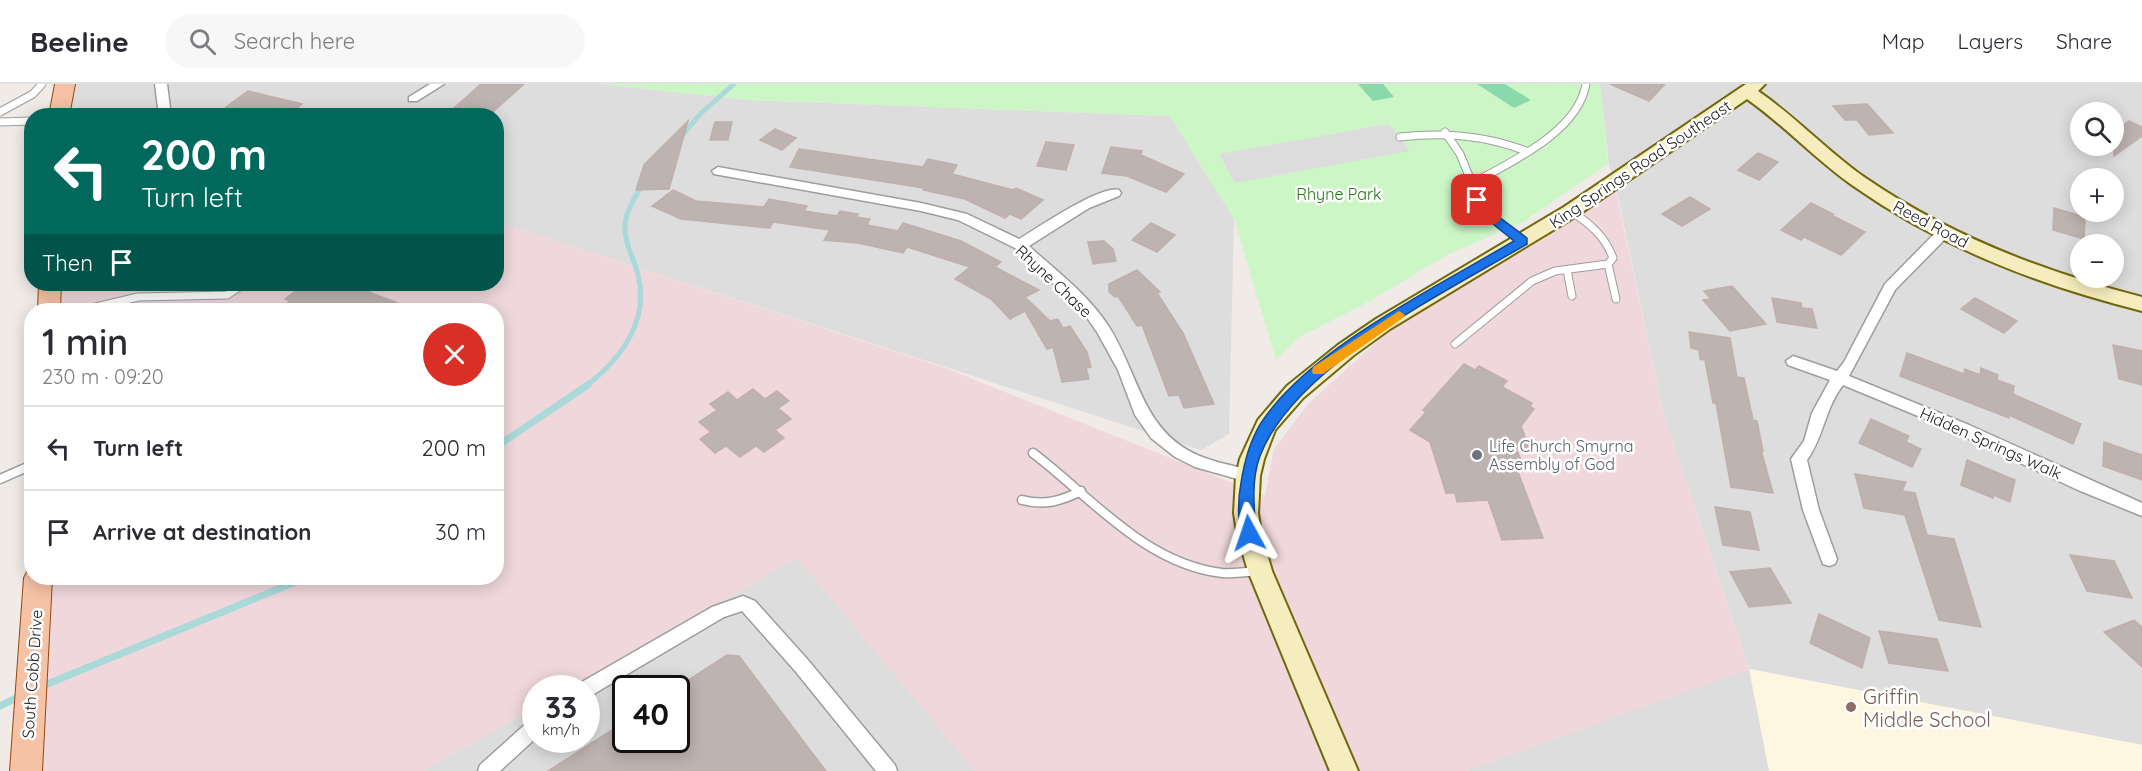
<!DOCTYPE html>
<html lang="en">
<head>
<meta charset="utf-8">
<style>
	body { margin:0; font-family:Quicksand,sans-serif; background:#f7f7f7; color:#2b2b33; height:100vh; display:flex; flex-direction:column; font-size:22px; white-space:nowrap }
	* { box-sizing:border-box; margin:0 }
	p { font-size:20px; color:#7c7c81 }
	.icon { flex:none; width:33px; height:33px; fill:none; stroke:currentColor; stroke-width:2; stroke-linecap:round; stroke-linejoin:round }
	.map { position:relative; flex:1; overflow:hidden }
	.side { position:absolute; left:24px; top:219px; width:480px; height:282px; display:flex; flex-direction:column; background:#fff; border-radius:24px; box-shadow:0 3px 15px #0003 }
	.side>* { flex:none }
	.guide { position:absolute; left:24px; top:24px; width:480px; height:183px; border-radius:24px; box-shadow:0 3px 15px #0003; background:#00695c; color:#fff; overflow:hidden }
	.buttons { position:absolute; left:2070px; top:18px; display:grid; gap:12px }
	.buttons a { display:grid; place-items:center; width:54px; height:54px; border-radius:50%; background:#fff; box-shadow:0 3px 15px #0003; font-size:30px }
	.speed { position:absolute; left:522px; top:591px; display:flex; gap:12px; font-size:30px; font-weight:700; text-align:center }
	.speed>* { display:grid; place-content:center; width:78px; height:78px; border-radius:50%; background:#fff; box-shadow:0 3px 15px #0003; line-height:1 }
	.speed small { font-size:15px; font-weight:400 }
	.speed .limit { border:3px solid #111; border-radius:9px; background:#fff; color:#111 }
	.pin { position:absolute; display:grid; place-items:center; width:51px; height:51px; color:#fff; margin:-26px; border-radius:12px; box-shadow:0 3px 9px #0006 }
	.me { position:absolute; width:66px; margin:-33px; rotate:355deg; stroke-linejoin:round; filter:drop-shadow(0 0 4px #0008) }
	.turn { display:flex; align-items:center; gap:21px; height:126px; padding:0 18px; font-size:27px }
	.turn .icon { width:78px; height:78px; stroke-width:2.5 }
	.turn b { display:block; font-size:42px; line-height:51px }
	.then { display:flex; align-items:center; height:57px; padding:0 18px; background:#0003; gap:12px; font-size:22px }
	.round { display:grid; place-items:center; flex:none; width:63px; height:63px; border-radius:32px; background:#f7f7f7 }
	.summary { display:flex; align-items:center; justify-content:space-between; height:102px; padding:0 18px }
	h1 { font-size:36px; font-weight:600; line-height:45px }
	ul { padding:0; list-style:none }
	li { display:flex; align-items:center; gap:18px; height:84px; padding:0 18px; border-top:2px solid #e1e1e2 }
	li div { flex:1 }
	li b { display:block; font-size:22px }
	li em { font-style:normal }
	header { display:flex; align-items:center; gap:36px; box-sizing:border-box; height:84px; padding:0 30px; background:#fff; border-bottom:2px solid #e1e1e2 }
	header strong { font-size:28px }
	nav { display:flex; gap:33px; margin-inline-start:auto; font-size:21px }
	.search { width:420px; height:54px; background:#f7f7f7; display:flex; align-items:center; gap:15px; box-sizing:border-box; padding:0 21px; border-radius:33px; color:#7c7c81; font-size:22px }
	.map>svg:first-child { display:block }
	.residential { fill:#dedddd; fill-rule:evenodd }
	.commercial { fill:#efd7db }
	.education { fill:#fdf7e2 }
	.park { fill:#cdf6c7 }
	.pitch { fill:#8ad9aa }
	.parking { fill:#dcdcdc }
	.lines { fill:none; stroke-linecap:round; stroke-linejoin:round }
	.stream-far1 { stroke:#aad9da; stroke-width:5 }
	.stream { stroke:#aad9da; stroke-width:7 }
	.building { fill:#bdb3b0; stroke:#c0afaa; stroke-width:1.5 }
	.lane-far1-casing { stroke:#9d9d9d; stroke-width:9 }
	.lane-casing { stroke:#9d9d9d; stroke-width:11 }
	.street-casing { stroke:#9d9d9d; stroke-width:3 }
	.secondary-casing { stroke:#71670c; stroke-width:4 }
	.primary-casing { stroke:#91480a; stroke-width:2 }
	.lane-far1 { stroke:#fff; stroke-width:7 }
	.lane { stroke:#fff; stroke-width:8 }
	.street { fill:#fff; fill-rule:evenodd }
	.secondary { fill:#f6edbe; fill-rule:evenodd }
	.primary { fill:#f6c2a5; fill-rule:evenodd }
	.route { fill:#1a73e8; stroke:#114b97; stroke-width:1.5 }
	.slow { fill:#f59e0b }
	.worship-dot { fill:#6b7280; stroke:#fff; stroke-width:2 }
	.education-dot { fill:#8d6e63; stroke:#fff; stroke-width:2 }
	.labels { text-anchor:middle; dominant-baseline:central; stroke-width:5; stroke-linejoin:round; paint-order:stroke }
	.street-label { font-size:16px; fill:#202020; stroke:#fff }
	.park-label { font-size:16px; fill:#207813; stroke:#fff }
	.worship-label { font-size:16px; fill:#5b616d; stroke:#fff; text-anchor:start }
	.near-education-label { font-size:20px; fill:#785e54; stroke:#fff; text-anchor:start }
</style>
</head>
<body>
<header>
<strong>Beeline</strong>
<div class="search"><svg class="icon" aria-label="search" viewBox="0 0 24 24"><circle cx="10" cy="10" r="6"/><path d="M15 15l6 6"/></svg>Search here</div>
<nav><a>Map</a><a>Layers</a><a>Share</a></nav>
</header>
<div class="map">
<svg width="2142" height="687" viewBox="0 0 2142 687">
	<rect width="100%" height="100%" fill="#f0ebe7"/>
	<!-- residential -->
	<g class="residential">
		<path d="M63,0H599L749,16L1170,32L1234,135L1229,350L1201,366L497,138L496,32L64,31Z"/>
		<path d="M1600,0H2142V661L1750,585L1770,687H1466L1749,584L1664,332L1616,103L1609,81ZM2080,28H2114V62H2080ZM2080,94H2114V128H2080ZM2080,160H2114V194H2080Z"/>
		<path d="M797,474L975,687H424L535,623L536,656H586V604H568ZM626,604H676V656H626Z"/>
	</g>
	<!-- commercial -->
	<path class="commercial" d="M1615,103L1664,332L1749,585L1466,687H975L797,474L568,604H536L535,623L424,687H39L48,494H496V226H61L62,200H496L497,138L945,284L1265,412L1274,365L1309,319L1392,244Z"/>
	<!-- education -->
	<path class="education" d="M1749,585L2142,661V687H1769Z"/>
	<!-- park -->
	<path class="park" d="M599,0H1600L1608,80L1523,138L1447,171L1370,217L1299,253L1276,276L1234,135L1170,32L749,16Z"/>
	<!-- pitch -->
	<g class="pitch">
		<path d="M1358,0H1383L1394,13L1373,17Z"/>
		<path d="M1477,0H1505L1531,16L1514,24Z"/>
	</g>
	<!-- parking -->
	<path class="parking" d="M1389,40L1410,67L1235,99L1219,70Z"/>
	<g class="lines">
		<!-- stream-far1 -->
		<g class="stream-far1">
			<path d="M682,52L700,30L734,0"/>
			<path d="M587,301C621,275 650,236 638,191C634,174 624,159 625,141C626,126 636,112 643,99"/>
		</g>
		<!-- stream -->
		<g class="stream">
			<path d="M496,363L589,300"/>
			<path d="M40,603L305,494"/>
			<path d="M0,622L22,611"/>
		</g>
	</g>
	<!-- building -->
	<g class="building">
		<path d="M481,0H524L488,32H445Z"/>
		<path d="M1610,0H1665L1649,17Z"/>
		<path d="M248,7L302,20L288,32H214Z"/>
		<path d="M1867,20L1893,49L1869,51L1857,36H1845L1833,22Z"/>
		<path d="M688,37L669,105L636,106L644,81Z"/>
		<path d="M2129,37L2142,43V52L2114,72V47Z"/>
		<path d="M715,38H732L728,56H710Z"/>
		<path d="M775,45L796,54L782,66L760,56Z"/>
		<path d="M1046,58L1074,61L1066,86L1037,82Z"/>
		<path d="M1111,63L1142,67L1141,71L1184,90L1166,108L1127,92L1102,89Z"/>
		<path d="M799,65L923,83L928,75L957,81L952,90L1013,106L1016,104L1043,116L1021,135L1010,130L1005,134L965,115L923,106L924,104L790,83Z"/>
		<path d="M1758,69L1778,78L1759,96L1738,86Z"/>
		<path d="M673,106L696,117L764,123L769,115L807,122L804,127L837,132L840,127L858,130L856,133L870,135L867,141L898,147L903,139L961,157L1001,178L995,183L1039,206L1025,213L1050,237L1058,235L1063,244L1070,242L1087,268L1091,283L1086,284L1089,295L1062,298L1053,263L1047,265L1025,227L1010,235L991,215L955,195L970,183L907,163L903,169L858,159L824,156L830,146L773,138L770,144L681,135L652,122Z"/>
		<path d="M1690,113L1710,125L1682,142L1662,130Z"/>
		<path d="M1811,119L1833,130L1831,131L1865,148L1841,171L1804,153L1801,156L1781,146Z"/>
		<path d="M2054,124L2085,133L2084,155L2053,146Z"/>
		<path d="M1151,139L1175,151L1157,168L1132,156Z"/>
		<path d="M1104,157L1113,165L1116,177L1093,180L1088,158Z"/>
		<path d="M1137,186L1160,208L1157,209L1183,249L1214,320L1184,324L1179,311L1169,312L1142,241L1137,242L1118,212L1115,213L1109,208V200Z"/>
		<path d="M305,200H348L416,226H279L290,217L285,215Z"/>
		<path d="M1732,202L1766,240L1730,247L1703,216L1711,215L1704,207Z"/>
		<path d="M1772,214L1801,219L1802,224L1812,225L1817,244L1777,238Z"/>
		<path d="M1975,214L2017,237L2004,249L1961,225Z"/>
		<path d="M1689,248L1730,254L1737,293L1744,294L1753,336L1757,337L1763,367L1761,366L1773,409L1731,403L1716,319H1713L1705,276L1700,275L1699,266L1691,264Z"/>
		<path d="M2113,261L2142,267V301L2119,295Z"/>
		<path d="M1907,269L1964,290L1965,285L1980,291L1981,284L1998,291L1997,296L2014,302L2013,310L2081,340L2073,360L2009,331V334L1900,292Z"/>
		<path d="M1464,280L1475,286L1479,282L1507,297L1502,303L1532,319L1530,322L1534,325L1521,342L1529,363L1516,364L1522,379L1515,380L1543,454L1502,456L1488,416L1457,418L1455,409H1446L1430,358L1410,346L1426,328L1423,326Z"/>
		<path d="M753,305L765,315L777,307L789,317L778,324L791,335L775,346L784,354L764,368L756,362L740,373L726,362L715,369L700,355L711,348L699,338L717,326L710,320L728,308L737,316Z"/>
		<path d="M1871,335L1909,352L1906,358L1921,365L1912,383L1859,359Z"/>
		<path d="M2104,358L2142,371V396L2103,382Z"/>
		<path d="M1967,376L2015,396L2010,418L1994,411L1993,414L1961,401Z"/>
		<path d="M1855,390L1906,398L1902,407L1915,409L1927,451L1954,455L1981,543L1939,536L1905,431L1864,424Z"/>
		<path d="M1715,423L1750,428L1759,466L1723,461Z"/>
		<path d="M2070,471L2114,477L2132,514L2087,507Z"/>
		<path d="M1770,484L1791,519L1749,523L1730,488Z"/>
		<path d="M1819,530L1870,554L1862,584L1810,559Z"/>
		<path d="M2134,536L2142,543V583L2104,548Z"/>
		<path d="M1879,547L1937,555L1948,587L1889,579Z"/>
		<path d="M727,571L739,572L826,687H548L626,637V656H676V604Z"/>
	</g>
	<g class="lines">
		<!-- lane-far1 casing -->
		<g class="lane-far1-casing">
			<g id="lane-far1">
				<path d="M0,28L33,10L42,0"/>
				<path d="M0,38L32,37"/>
				<path d="M1445,48L1460,70L1482,124L1523,157"/>
				<path d="M1400,53C1444,48 1484,51 1526,67"/>
				<path d="M1471,100C1511,78 1578,48 1586,0"/>
				<path d="M1571,127C1590,140 1605,152 1613,174L1608,180L1616,215"/>
				<path d="M1567,186L1572,212"/>
				<path d="M83,226L138,213L227,211L244,200"/>
				<path d="M1455,260L1532,197L1555,187L1608,180"/>
			</g>
		</g>
		<!-- lane casing -->
		<g class="lane-casing">
			<g id="lane">
				<path d="M1033,369C1091,413 1145,480 1222,489C1234,490 1247,488 1259,487"/>
				<path d="M0,395L32,381"/>
				<path d="M1022,416C1044,422 1061,417 1081,407"/>
			</g>
		</g>
		<!-- street casing -->
		<g class="street-casing">
			<g id="street">
				<path d="M155,0H167L171,32H159Z"/>
				<path d="M430,0H444L417,17H409V13Z"/>
				<path d="M718,83L921,119L967,130L1019,155C1038,144 1100,101 1119,106L1121,109L1119,112L1089,124L1029,162C1056,187 1089,211 1109,243C1140,292 1143,352 1205,374C1221,380 1238,382 1253,388L1256,392L1253,396L1248,398L1195,383L1175,373L1151,354L1135,331L1118,286L1097,248L1083,228L1015,164L958,136L921,127L714,90L712,87Z"/>
				<path d="M1943,145L1949,149L1948,152L1895,206L1849,292L1969,341L2142,419V432L2078,406L1935,339L1843,301C1825,324 1824,353 1807,376L1819,426L1837,475L1835,480L1829,482L1823,480L1803,426L1791,375L1804,357L1812,329L1830,296L1788,281L1786,277L1793,272L1837,287L1844,278L1885,200L1938,146Z"/>
				<path d="M743,512L755,517L808,576L895,681L897,687H876L796,588L742,527L724,533L592,611L586,613V604H577L580,599L712,523Z"/>
				<path d="M536,634V654L500,687H478L480,681L530,636Z"/>
			</g>
		</g>
		<!-- secondary casing -->
		<g class="secondary-casing">
			<path id="secondary" d="M1746,0H1765L1758,7C1796,33 1827,67 1864,93C1948,151 2043,188 2142,213V227C2038,201 1940,163 1852,101C1815,75 1784,41 1747,15L1578,131L1390,245L1354,271L1303,314L1275,346L1264,375L1260,392L1258,429L1261,449L1272,487L1358,687H1330L1248,487L1237,449L1234,429L1236,392L1240,375L1258,336L1287,302L1338,261L1376,235L1564,123Z"/>
		</g>
		<!-- primary casing -->
		<g class="primary-casing">
			<g id="primary">
				<path d="M55,0H75L69,32H49Z"/>
				<path d="M39,200H61L60,226H38Z"/>
				<path d="M32,484V494H52L42,687H10L24,494L28,486Z"/>
			</g>
		</g>
		<!-- lane-far1 -->
		<use href="#lane-far1" class="lane-far1"/>
		<!-- lane -->
		<use href="#lane" class="lane"/>
		<!-- street -->
		<use href="#street" class="street"/>
		<!-- secondary -->
		<use href="#secondary" class="secondary"/>
		<!-- primary -->
		<use href="#primary" class="primary"/>
	</g>
	<!-- route -->
	<path class="route" d="M1477,112L1481,113L1491,127L1527,154V160C1446,208 1294,282 1260,372C1251,396 1254,424 1256,449L1254,453H1243C1237,440 1238,414 1241,399C1244,379 1250,357 1261,339C1309,265 1438,202 1514,157L1483,132L1471,116Z"/>
	<!-- slow -->
	<path class="slow" d="M1399,227L1405,231L1403,234L1323,290H1313L1312,287L1313,283Z"/>
	<!-- markers -->
	<circle class="worship-dot" cx="1477" cy="371" r="6"/>
	<circle class="education-dot" cx="1851" cy="623" r="6"/>
	<g class="labels">
		<!-- street labels -->
		<g class="street-label">
			<text transform="translate(1640 80) rotate(-34)">King Springs Road Southeast</text>
			<text transform="translate(1931 140) rotate(28)">Reed Road</text>
			<text transform="translate(1054 197) rotate(43)">Rhyne Chase</text>
			<text transform="translate(1991 359) rotate(24)">Hidden Springs Walk</text>
			<text transform="translate(32 590) rotate(-86)">South Cobb Drive</text>
		</g>
		<!-- park labels -->
		<g class="park-label">
			<text x="1339" y="110">Rhyne Park</text>
		</g>
		<!-- worship labels -->
		<g class="worship-label">
			<text x="1489" y="362">Life Church Smyrna<tspan x="1489" dy="18">Assembly of God</tspan></text>
		</g>
		<!-- near-education labels -->
		<g class="near-education-label">
			<text x="1863" y="612">Griffin<tspan x="1863" dy="23">Middle School</tspan></text>
		</g>
	</g>
</svg>
<div class="buttons">
<a><svg class="icon" aria-label="search" viewBox="0 0 24 24"><circle cx="10" cy="10" r="6"/><path d="M15 15l6 6"/></svg></a>
<a>+</a>
<a>−</a>
</div>
<div class="speed"><div>33<small>km/h</small></div><div class="limit">40</div></div>
<div class="pin" style="left:1477px;top:116px;background:#d93025"><svg class="icon" aria-label="arrive" viewBox="0 0 24 24"><path d="M6 21V4h12l-3 4 3 4H6"/></svg></div>
<svg class="me" style="left:1249px;top:449px" viewBox="-20 -20 40 40"><path d="M0-17L14 15 0 8-14 15z" fill="#1a73e8" stroke="#fff" stroke-width="4"/></svg>
<div class="guide">
<div class="turn"><svg class="icon" aria-label="left" viewBox="0 0 24 24"><path d="M17 20v-9H6M10 6l-5 5 5 5"/></svg><div><b>200 m</b>Turn left</div></div>
<div class="then">Then<svg class="icon" aria-label="arrive" viewBox="0 0 24 24"><path d="M6 21V4h12l-3 4 3 4H6"/></svg></div>
</div>
<section class="side">
<div class="summary"><div><h1>1 min</h1><p>230 m · 09:20</p></div><a class="round" style="background:#d93025;color:#fff"><svg class="icon" aria-label="close" viewBox="0 0 24 24"><path d="M6 6l12 12M18 6L6 18"/></svg></a></div>
<ul>
<li><svg class="icon" aria-label="left" viewBox="0 0 24 24"><path d="M17 20v-9H6M10 6l-5 5 5 5"/></svg><div><b>Turn left</b></div><em>200 m</em></li>
<li><svg class="icon" aria-label="arrive" viewBox="0 0 24 24"><path d="M6 21V4h12l-3 4 3 4H6"/></svg><div><b>Arrive at destination</b></div><em>30 m</em></li>
</ul>
</section>
</div>
</body>
</html>
